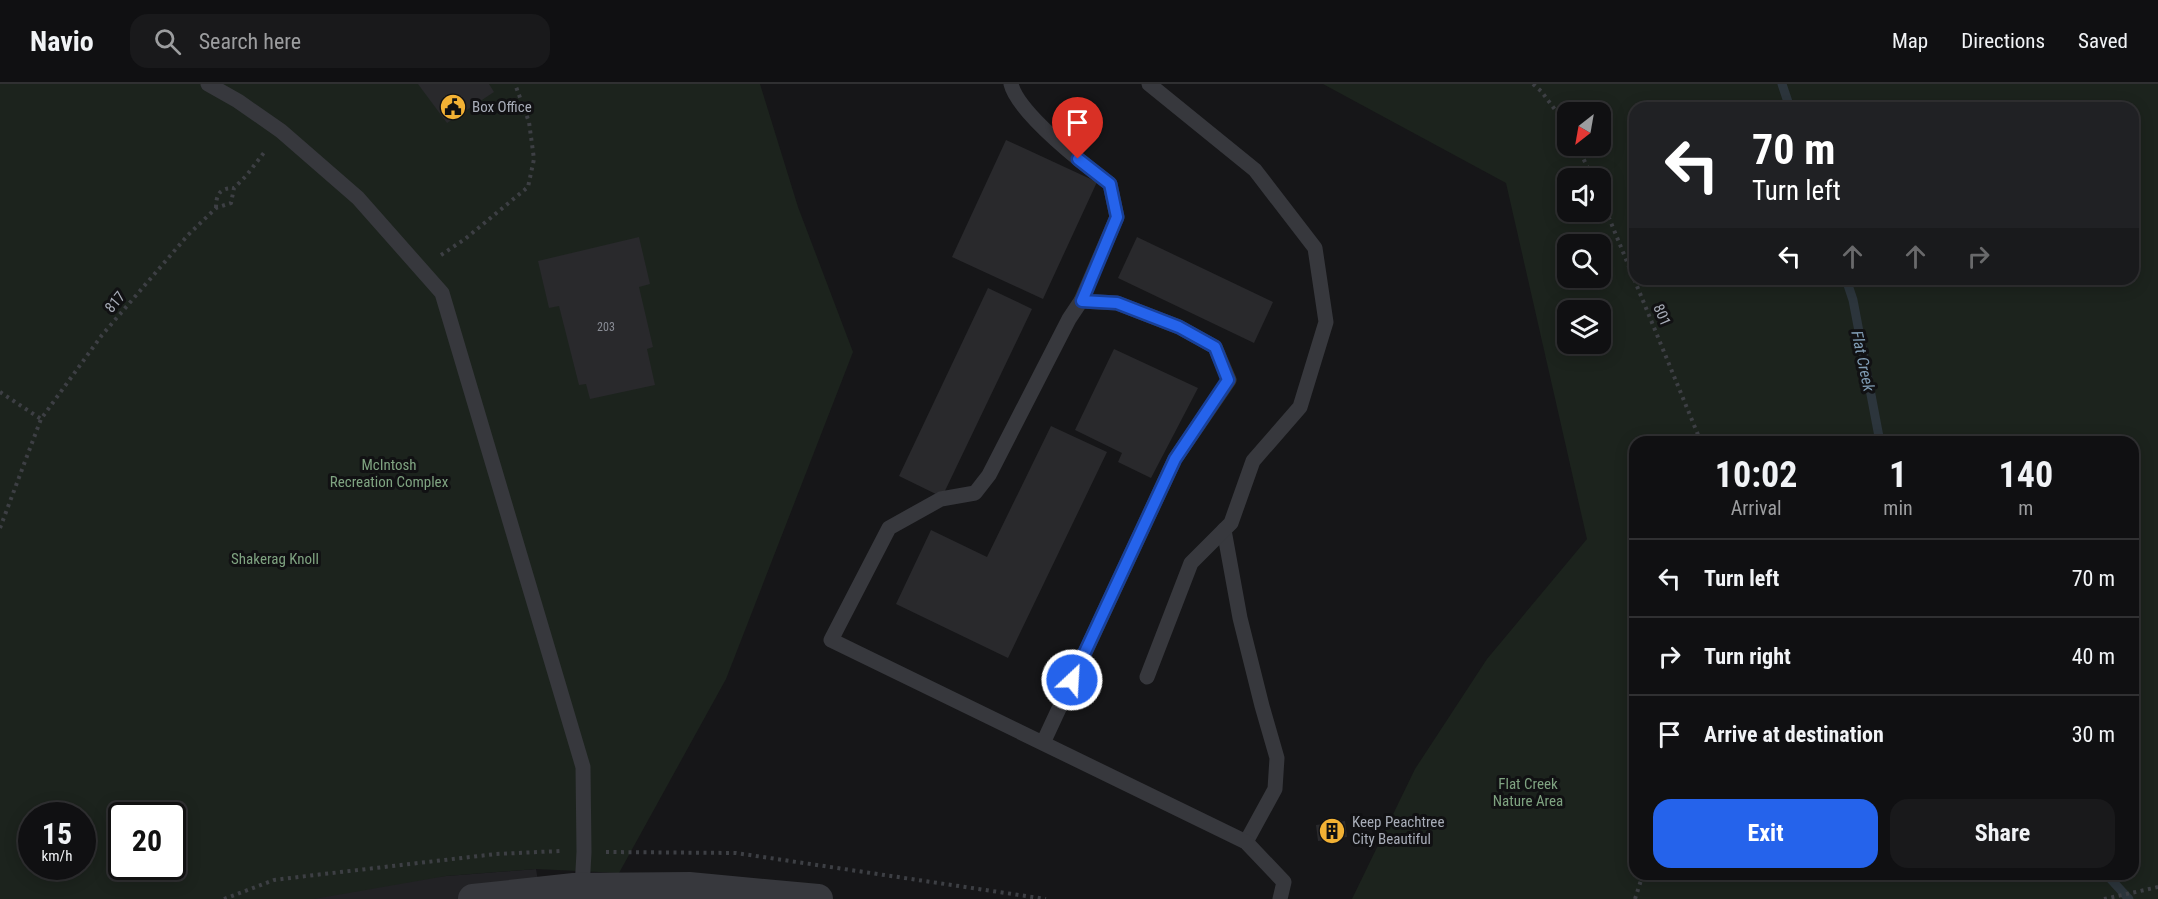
<!DOCTYPE html>
<html lang="en">
<head>
<meta charset="utf-8">
<style>
	body { margin:0; font-family:"Roboto Condensed",sans-serif; background:#19191b; color:#f1f3f6; height:100vh; display:flex; flex-direction:column; font-size:22px; white-space:nowrap }
	* { box-sizing:border-box; margin:0 }
	p { font-size:20px; color:#9c9d9f }
	.icon { flex:none; width:33px; height:33px; fill:none; stroke:currentColor; stroke-width:2; stroke-linecap:round; stroke-linejoin:round }
	.map { position:relative; flex:1; overflow:hidden }
	.panel { position:absolute; left:1629px; top:352px; width:510px; height:444px; display:flex; flex-direction:column; background:#101012; border-radius:18px; box-shadow:0 3px 15px #0003,0 0 0 2px #303032 }
	.panel>* { flex:none }
	.guide { position:absolute; left:1629px; top:18px; width:510px; height:183px; border-radius:18px; box-shadow:0 3px 15px #0003,0 0 0 2px #303032; background:#202124; color:#fff; overflow:hidden }
	.needle { width:39px; rotate:211deg }
	.buttons { position:absolute; left:1557px; top:18px; display:grid; gap:12px }
	.buttons a { display:grid; place-items:center; width:54px; height:54px; border-radius:12px; background:#101012; box-shadow:0 3px 15px #0003,0 0 0 2px #303032; font-size:30px }
	.speed { position:absolute; left:18px; top:718px; display:flex; gap:12px; font-size:30px; font-weight:700; text-align:center }
	.speed>* { display:grid; place-content:center; width:78px; height:78px; border-radius:50%; background:#101012; box-shadow:0 3px 15px #0003,0 0 0 2px #303032; line-height:1 }
	.speed small { font-size:15px; font-weight:400 }
	.speed .limit { border:3px solid #111; border-radius:9px; background:#fff; color:#111 }
	.pin { position:absolute; display:grid; place-items:center; width:51px; height:51px; color:#fff; margin:-62px -26px; border-radius:50% 50% 50% 0; rotate:-45deg; box-shadow:0 0 6px #0007 }
	.pin .icon { rotate:45deg }
	.me { position:absolute; width:66px; margin:-33px; rotate:25deg; stroke-linejoin:round; filter:drop-shadow(0 0 4px #0008) }
	.turn { display:flex; align-items:center; gap:21px; height:126px; padding:0 24px; font-size:27px }
	.turn .icon { width:78px; height:78px; stroke-width:2.5 }
	.turn b { display:block; font-size:42px; line-height:51px }
	.lanes { display:flex; align-items:center; height:57px; padding:0 24px; background:#0003; justify-content:center; gap:30px; direction:ltr }
	.lanes .off { opacity:.35 }
	.eta { display:flex; justify-content:space-evenly; align-items:center; height:102px; text-align:center }
	.eta b { font-size:36px; font-weight:700; line-height:42px }
	.action { display:flex; gap:12px; margin-top:auto; padding:12px 24px }
	.action a { flex:1; height:69px; border-radius:18px; background:#2563eb; color:#fff; font-size:24px; font-weight:700; line-height:69px; text-align:center }
	.action a+a { background:#19191b; color:#f1f3f6 }
	ul { padding:0; list-style:none }
	li { display:flex; align-items:center; gap:18px; height:78px; padding:0 24px; border-top:2px solid #303032 }
	li div { flex:1 }
	li b { display:block; font-size:22px }
	li em { font-style:normal }
	header { display:flex; align-items:center; gap:36px; box-sizing:border-box; height:84px; padding:0 30px; background:#101012; border-bottom:2px solid #303032 }
	header strong { font-size:28px }
	nav { display:flex; gap:33px; margin-inline-start:auto; font-size:21px }
	.search { width:420px; height:54px; background:#19191b; display:flex; align-items:center; gap:15px; box-sizing:border-box; padding:0 21px; border-radius:18px; color:#9c9d9f; font-size:22px }
	.map>svg:first-child { display:block }
	.built { fill:#222225 }
	.green { fill:#1c231d; fill-rule:evenodd }
	.lines { fill:none; stroke-linecap:round; stroke-linejoin:round }
	.stream { stroke:#2c353c; stroke-width:9 }
	.building { fill:#29292c }
	.path { stroke:#3d3f44; stroke-width:4; stroke-dasharray:3 4.5; stroke-linecap:butt }
	.service { stroke:#37383d; stroke-width:15 }
	.minor { stroke:#37383d; stroke-width:30 }
	.route-casing { stroke:#184099; stroke-width:15 }
	.route { stroke:#2563eb; stroke-width:10 }
	.labels { text-anchor:middle; dominant-baseline:central; stroke-width:6; stroke-linejoin:round; paint-order:stroke }
	.number-label { font-size:12px; fill:#888b94 }
	.poi-label { font-size:15px; fill:#a8adb8; stroke:#111113; text-anchor:start }
	.street-label { font-size:15px; fill:#a8adb8; stroke:#111113 }
	.park-label { font-size:15px; fill:#7fa381; stroke:#111113 }
	.water-label { font-size:16px; font-style:italic; fill:#7f9bb3; stroke:#111113 }
</style>
</head>
<body>
<header>
<strong>Navio</strong>
<div class="search"><svg class="icon" aria-label="search" viewBox="0 0 24 24"><circle cx="10" cy="10" r="6"/><path d="M15 15l6 6"/></svg>Search here</div>
<nav><a>Map</a><a>Directions</a><a>Saved</a></nav>
</header>
<div class="map">
<svg width="2158" height="815" viewBox="0 0 2158 815">
	<rect width="100%" height="100%" fill="#161618"/>
	<!-- built -->
	<path class="built" d="M536,785L541,815H255L280,805Z"/>
	<!-- green -->
	<g class="green">
		<path d="M0,0H760L798,123L853,268L726,595L619,789L536,785L446,792L314,815H0ZM32,732H82V783H32ZM122,732H172V783H122Z"/>
		<path d="M1323,0H2158V815H1352L1415,685L1487,575L1587,455L1506,99ZM1635,24H2133V195H1635ZM1568,28H1600V62H1568ZM1568,94H1600V128H1568ZM1568,160H1600V194H1568ZM1568,226H1600V260H1568ZM1635,358H2133V790H1635Z"/>
	</g>
	<g class="lines">
		<!-- stream -->
		<g class="stream">
			<path d="M1782,0L1790,24"/>
			<path d="M1846,195L1853,216L1880,358"/>
			<path d="M2106,790L2129,815"/>
		</g>
	</g>
	<!-- building -->
	<g class="building">
		<path d="M418,0H489L494,8L447,39Z"/>
		<path d="M1006,56L1097,98L1043,215L952,173Z"/>
		<path d="M639,153L650,200L639,203L653,263L647,265L655,301L590,315L586,300L579,301L559,222L549,224L538,177Z"/>
		<path d="M1137,153L1273,218L1254,259L1118,194Z"/>
		<path d="M988,204L1032,225L942,413L899,392Z"/>
		<path d="M1114,265L1198,304L1151,394L1118,378L1122,369L1075,346Z"/>
		<path d="M1051,342L1107,368L1008,574L896,520L931,446L987,473Z"/>
		<path d="M1345,737L1347,753L1318,757L1316,741Z"/>
	</g>
	<g class="lines">
		<!-- path -->
		<g class="path">
			<path d="M1533,0L1541,7L1568,43"/>
			<path d="M1577,62L1593,94"/>
			<path d="M1600,112L1701,358"/>
			<path d="M216,124C216,110 220,104 234,104"/>
			<path d="M441,171L465,155L528,103L534,75L529,38L515,0"/>
			<path d="M0,308L41,335"/>
			<path d="M0,444L41,335L102,251L188,151L216,124L231,119L234,104L246,92L266,66"/>
			<path d="M606,768L736,769L1046,815"/>
			<path d="M224,815L274,796L315,791L496,770L560,767"/>
			<path d="M1635,815L1643,790"/>
			<path d="M2104,815L2158,803"/>
		</g>
		<!-- service -->
		<g class="service">
			<path d="M208,0L238,17L281,47L358,114L442,209L583,683L584,768L582,805"/>
			<path d="M1011,0C1018,29 1085,81 1110,100L1117,133L1081,217"/>
			<path d="M1224,446L1240,534L1262,622L1277,674L1275,705L1246,758"/>
			<path d="M1147,593L1191,479L1231,439L1253,377L1300,323L1326,238L1315,164L1255,86L1149,0"/>
			<path d="M1043,659L1175,375L1229,296L1215,263L1179,243L1117,219L1081,217L1069,235L989,391L975,409L941,415L889,444L831,556L1246,758L1284,798L1280,815"/>
		</g>
		<!-- minor -->
		<path class="minor" d="M473,815L574,804L689,803L818,815"/>
	</g>
	<g class="lines">
		<!-- route casing -->
		<g class="route-casing">
			<path id="route" d="M1072,596L1175,375L1228,296L1215,263L1179,243L1117,219L1082,217L1117,133L1110,100L1078,75"/>
		</g>
		<!-- route -->
		<use href="#route" class="route"/>
	</g>
	<!-- icons -->
	<defs>
		<g id="civic-disc" transform="scale(1.35)"><circle r="9.5" fill="#f2b134" stroke="#111113"/><path d="M-.6-6.5H3V-4.5H.6V-3L4-1V1h2V6H-6V1h2V-1L-.6-3ZM-1.2 2.5V6h2.4V2.5Z" fill="#111"/></g>
		<g id="building-disc" transform="scale(1.35)"><circle r="9.5" fill="#f2b134" stroke="#111113"/><path d="M-4-6H4V6H1V3H-1V6H-4ZM-2.5-4.3h1.7v1.8h-1.7ZM.8-4.3h1.7v1.8H.8ZM-2.5-1h1.7V.8h-1.7ZM.8-1h1.7V.8H.8Z" fill="#111"/></g>
	</defs>
	<g fill-rule="evenodd">
		<use href="#civic-disc" x="453" y="23"/>
		<use href="#building-disc" x="1332" y="747"/>
	</g>
	<g class="labels">
		<!-- number labels -->
		<g class="number-label">
			<text x="606" y="243">203</text>
		</g>
		<!-- poi labels -->
		<g class="poi-label">
			<text x="472" y="23">Box Office</text>
			<text x="1352" y="738">Keep Peachtree<tspan x="1352" dy="17">City Beautiful</tspan></text>
		</g>
		<!-- street labels -->
		<g class="street-label">
			<text transform="translate(115 218) rotate(-50)">817</text>
			<text transform="translate(1662 231) rotate(67)">801</text>
		</g>
		<!-- park labels -->
		<g class="park-label">
			<text x="389" y="381">McIntosh<tspan x="389" dy="17">Recreation Complex</tspan></text>
			<text x="275" y="475">Shakerag Knoll</text>
			<text x="1528" y="700">Flat Creek<tspan x="1528" dy="17">Nature Area</tspan></text>
		</g>
		<!-- water labels -->
		<g class="water-label">
			<text transform="translate(1863 277) rotate(78)">Flat Creek</text>
		</g>
	</g>
</svg>
<div class="buttons">
<a><svg class="needle" viewBox="-14 -14 28 28"><path d="M0-13l5 13h-10z" fill="#e53935"/><path d="M0 13l5-13h-10z" fill="#9c9d9f"/></svg></a>
<a><svg class="icon" aria-label="sound" viewBox="0 0 24 24"><path d="M4 9h4l5-4v14l-5-4H4zM17 9q2 3 0 6"/></svg></a>
<a><svg class="icon" aria-label="search" viewBox="0 0 24 24"><circle cx="10" cy="10" r="6"/><path d="M15 15l6 6"/></svg></a>
<a><svg class="icon" aria-label="layers" viewBox="0 0 24 24"><path d="M12 4l9 5-9 5-9-5zM3 14l9 5 9-5"/></svg></a>
</div>
<div class="speed"><div>15<small>km/h</small></div><div class="limit">20</div></div>
<div class="pin" style="left:1078px;top:75px;background:#d93025"><svg class="icon" aria-label="arrive" viewBox="0 0 24 24"><path d="M6 21V4h12l-3 4 3 4H6"/></svg></div>
<svg class="me" style="left:1072px;top:596px" viewBox="-20 -20 40 40"><circle r="17" fill="#2563eb" stroke="#fff" stroke-width="3"/><path d="M0-11L8 9 0 5-8 9z" fill="#fff"/></svg>
<div class="guide">
<div class="turn"><svg class="icon" aria-label="left" viewBox="0 0 24 24"><path d="M17 20v-9H6M10 6l-5 5 5 5"/></svg><div><b>70 m</b>Turn left</div></div>
<div class="lanes"><svg class="icon" aria-label="left" viewBox="0 0 24 24"><path d="M17 20v-9H6M10 6l-5 5 5 5"/></svg><svg class="icon off" aria-label="ahead" viewBox="0 0 24 24"><path d="M12 20V5M6 11l6-6 6 6"/></svg><svg class="icon off" aria-label="ahead" viewBox="0 0 24 24"><path d="M12 20V5M6 11l6-6 6 6"/></svg><svg class="icon off" aria-label="right" viewBox="0 0 24 24"><path d="M7 20v-9h11M14 6l5 5-5 5"/></svg></div>
</div>
<section class="panel">
<div class="eta">
<div><b>10:02</b><p>Arrival</p></div>
<div><b>1</b><p>min</p></div>
<div><b>140</b><p>m</p></div>
</div>
<ul>
<li><svg class="icon" aria-label="left" viewBox="0 0 24 24"><path d="M17 20v-9H6M10 6l-5 5 5 5"/></svg><div><b>Turn left</b></div><em>70 m</em></li>
<li><svg class="icon" aria-label="right" viewBox="0 0 24 24"><path d="M7 20v-9h11M14 6l5 5-5 5"/></svg><div><b>Turn right</b></div><em>40 m</em></li>
<li><svg class="icon" aria-label="arrive" viewBox="0 0 24 24"><path d="M6 21V4h12l-3 4 3 4H6"/></svg><div><b>Arrive at destination</b></div><em>30 m</em></li>
</ul>
<div class="action"><a>Exit</a><a>Share</a></div>
</section>
</div>
</body>
</html>
